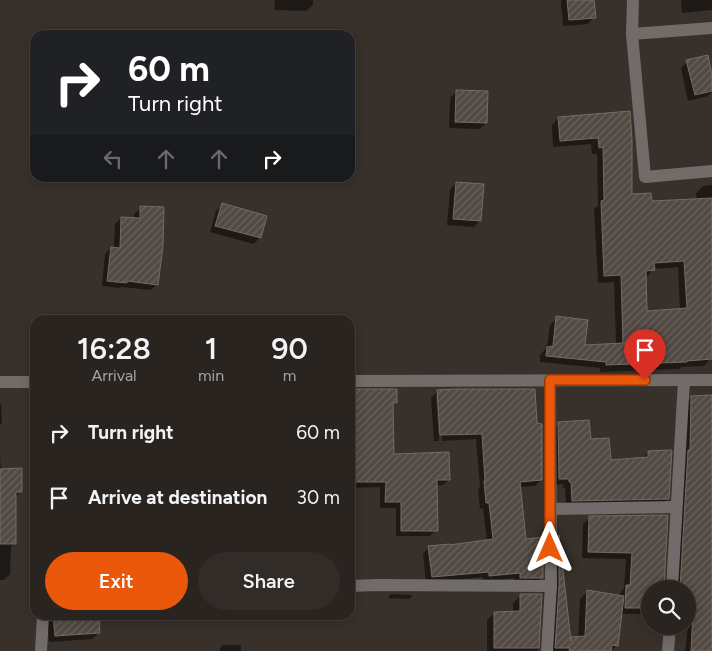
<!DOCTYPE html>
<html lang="en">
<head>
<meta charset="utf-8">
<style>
	body { margin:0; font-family:Figtree,sans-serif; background:#322c29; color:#f1f3f6; height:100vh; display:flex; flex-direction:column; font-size:19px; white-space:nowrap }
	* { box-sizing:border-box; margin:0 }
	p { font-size:16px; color:#a5a4a5 }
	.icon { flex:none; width:28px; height:28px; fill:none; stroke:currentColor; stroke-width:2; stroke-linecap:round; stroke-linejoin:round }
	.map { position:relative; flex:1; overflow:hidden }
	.sheet { position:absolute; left:30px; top:315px; width:325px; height:305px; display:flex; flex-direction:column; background:#2a2420; border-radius:15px; box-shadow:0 2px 12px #0003,0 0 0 1px #46413e }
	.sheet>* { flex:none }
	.top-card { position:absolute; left:30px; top:30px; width:325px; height:152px; border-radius:15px; box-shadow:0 2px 12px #0003,0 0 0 1px #46413e; background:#202124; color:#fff; overflow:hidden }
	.controls { position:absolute; left:641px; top:580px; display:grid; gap:10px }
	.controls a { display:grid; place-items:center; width:55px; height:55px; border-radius:50%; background:#2a2420; box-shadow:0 2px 12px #0003,0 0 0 1px #46413e; font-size:25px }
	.pin { position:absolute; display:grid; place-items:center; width:42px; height:42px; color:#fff; margin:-51px -21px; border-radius:50% 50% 50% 0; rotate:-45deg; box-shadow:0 0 5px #0007 }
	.pin .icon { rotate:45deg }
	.me { position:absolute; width:55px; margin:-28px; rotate:0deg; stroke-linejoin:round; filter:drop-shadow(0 0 4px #0008) }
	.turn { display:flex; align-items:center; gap:18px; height:105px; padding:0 15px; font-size:22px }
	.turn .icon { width:65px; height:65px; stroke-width:2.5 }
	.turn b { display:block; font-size:35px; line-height:42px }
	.lanes { display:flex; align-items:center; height:48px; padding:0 15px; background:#0003; justify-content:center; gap:25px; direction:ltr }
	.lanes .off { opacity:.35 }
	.eta { display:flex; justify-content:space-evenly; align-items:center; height:85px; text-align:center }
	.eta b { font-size:30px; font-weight:600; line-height:35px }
	.cta { display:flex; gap:10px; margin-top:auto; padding:10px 15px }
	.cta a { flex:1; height:58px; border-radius:30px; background:#ea580c; color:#fff; font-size:20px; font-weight:600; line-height:58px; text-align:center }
	.cta a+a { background:#322c29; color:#f1f3f6 }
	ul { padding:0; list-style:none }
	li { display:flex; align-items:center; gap:15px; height:65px; padding:0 15px }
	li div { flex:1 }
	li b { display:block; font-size:19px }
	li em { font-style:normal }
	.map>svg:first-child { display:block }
	.shadow { fill:#0007; fill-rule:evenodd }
	.building { fill:url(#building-hatch); stroke:#756b65; fill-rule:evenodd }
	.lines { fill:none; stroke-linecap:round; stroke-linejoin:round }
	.minor { stroke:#716c6a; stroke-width:12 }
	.route-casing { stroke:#983908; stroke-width:12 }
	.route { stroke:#ea580c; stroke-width:9 }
</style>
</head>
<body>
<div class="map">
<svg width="712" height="651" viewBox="0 0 712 651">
	<defs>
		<pattern id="building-hatch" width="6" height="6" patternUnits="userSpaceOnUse" patternTransform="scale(1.25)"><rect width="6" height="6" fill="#524943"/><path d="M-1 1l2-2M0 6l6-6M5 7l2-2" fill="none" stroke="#6a625d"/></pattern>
	</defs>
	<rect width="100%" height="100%" fill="#38302a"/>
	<!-- shadow -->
	<g class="shadow">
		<path d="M275,0H313V5L306,11L274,10Z"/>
		<path d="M562,0H593L594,17L588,24L563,26L561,2Z"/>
		<path d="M681,0H712V10L682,13Z"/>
		<path d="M687,62L712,80V92L708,96L688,101L681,68Z"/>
		<path d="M457,91L486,123L480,129L449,128L450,98Z"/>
		<path d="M612,114L631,195L651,202L697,200L696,193L703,186L712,185V331L710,359L704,366L681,367L679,369L600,372V368L540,362V355L547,347L550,325L557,318L584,346L616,345L614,282L598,283L594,209L598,206L597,154H592L591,144L553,147L552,125L558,118ZM678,267L680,310L646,312L644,277H647L653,269Z"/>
		<path d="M456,183L480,220L474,227L447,225L450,190Z"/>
		<path d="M222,205L266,216L260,238L253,244L210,232L216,211Z"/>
		<path d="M141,208L157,284L151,290L121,287L119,288L102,286L105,254L111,248L114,249L115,224L121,218L134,219V214Z"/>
		<path d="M350,391L396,402L392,406L393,455L449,480L443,485L436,486V530L430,536H396V508H380V487L350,488Z"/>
		<path d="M438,391L541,480L535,486L519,487L525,540L542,577L535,584H514V578L483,582V577L426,583L423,554L429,547L449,546L487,541L483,508L480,509L478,489L480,487L476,439L442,441L439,396H436L439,441H434L431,398Z"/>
		<path d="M692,397H712V651H685L688,626V589H675L685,404Z"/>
		<path d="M0,404H1L2,423L0,425Z"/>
		<path d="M559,424L589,441L610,461L642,459L648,452L668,498L661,505L566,506L565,487L563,488V484L553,485L552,430Z"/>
		<path d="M0,453L1,470L21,491L15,498L14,544L11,547L10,574L4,580H0Z"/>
		<path d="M667,517L650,589V614H620L617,645L611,651H549L552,544L558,538L569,638H578L580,599L587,592L620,596V593L624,588L626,559L582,558L583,524L590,518Z"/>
		<path d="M391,594L412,595V596L409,599L388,598Z"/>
		<path d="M521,595H541L538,651H487V620L495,613H513V603Z"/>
		<path d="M47,615H97L99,633L92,639L49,642Z"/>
		<path d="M223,645H241V651H220V648Z"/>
	</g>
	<!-- building -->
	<g class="building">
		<path d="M567,0H594L596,18L569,20Z"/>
		<path d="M708,55L712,75V91L695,95L686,60Z"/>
		<path d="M456,90L488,91L487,123L455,122Z"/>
		<path d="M630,111L632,139V194L651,193L652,201L712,198V359L687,361V362L606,365V362L546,356L547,347L553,346L556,316L588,320L585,345L623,343L621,275L604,276L601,201L604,200L603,147L599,148L598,138L560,141L558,117ZM684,261L687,308L647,311L646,271L655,270L654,263Z"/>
		<path d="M456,182L484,184L481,221L453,219Z"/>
		<path d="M222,203L267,216L261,238L215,226Z"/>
		<path d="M140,206L164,207L163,246L158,285L127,281V283L107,281L111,247L120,248L121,217L140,218Z"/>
		<path d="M350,389H397V403H393L394,454L449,452L450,480H437L438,531H401V502H385L386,482H350Z"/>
		<path d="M456,389H535L537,423L542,424V480L520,482L526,539L543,537V578H520V573L489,576V572L432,577L428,546L450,544V545L493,539L489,503H486L484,481H485L482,434L440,435L437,390Z"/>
		<path d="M712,395V651H691L693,612H690V589H680L688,450H690L691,396Z"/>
		<path d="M589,420L591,439L609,438L611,460L648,457V451L672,450L669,499L572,501L571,482H569V479H559L558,422Z"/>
		<path d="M22,468V492H16V544H0V469Z"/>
		<path d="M668,515L664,589H650V608H625L626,585H630L632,553L588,552L589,516Z"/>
		<path d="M559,535L571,641V637L585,636L587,590L624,596L618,646L612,645L611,651H569L570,648H555L559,586Z"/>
		<path d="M520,594H542L539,648H494V612L520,611Z"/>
		<path d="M53,615H99L100,633L55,636Z"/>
	</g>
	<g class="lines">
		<!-- minor -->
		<g class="minor">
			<path d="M633,0L632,34L645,177L712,171"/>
			<path d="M632,34L712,28"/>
			<path d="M350,381L712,380"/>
			<path d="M0,382H35"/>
			<path d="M550,509L676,507"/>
			<path d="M350,586L376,585L551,586"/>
			<path d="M672,589L684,380"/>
			<path d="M41,651L43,615"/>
			<path d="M547,651L551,586L550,380"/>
			<path d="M668,651L670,626"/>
		</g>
	</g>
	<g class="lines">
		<!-- route casing -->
		<g class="route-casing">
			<path id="route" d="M550,548V380H645"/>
		</g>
		<!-- route -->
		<use href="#route" class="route"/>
	</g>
</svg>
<div class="controls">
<a><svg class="icon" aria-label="search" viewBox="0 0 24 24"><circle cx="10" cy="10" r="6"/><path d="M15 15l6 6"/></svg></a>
</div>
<div class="pin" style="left:645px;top:380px;background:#d93025"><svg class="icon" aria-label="arrive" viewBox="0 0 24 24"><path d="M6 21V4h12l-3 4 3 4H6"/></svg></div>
<svg class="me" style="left:550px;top:548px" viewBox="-20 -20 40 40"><path d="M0-17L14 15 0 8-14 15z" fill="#ea580c" stroke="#fff" stroke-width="4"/></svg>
<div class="top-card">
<div class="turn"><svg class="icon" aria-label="right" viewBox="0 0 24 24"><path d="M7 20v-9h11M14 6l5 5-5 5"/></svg><div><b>60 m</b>Turn right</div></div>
<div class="lanes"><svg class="icon off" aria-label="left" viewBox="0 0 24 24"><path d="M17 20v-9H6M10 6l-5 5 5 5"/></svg><svg class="icon off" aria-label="ahead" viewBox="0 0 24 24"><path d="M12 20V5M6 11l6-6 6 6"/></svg><svg class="icon off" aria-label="ahead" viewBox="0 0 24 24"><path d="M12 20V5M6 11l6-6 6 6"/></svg><svg class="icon" aria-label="right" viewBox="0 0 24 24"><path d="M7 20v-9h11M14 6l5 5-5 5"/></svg></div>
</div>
<section class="sheet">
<div class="eta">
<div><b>16:28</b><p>Arrival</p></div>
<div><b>1</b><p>min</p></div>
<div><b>90</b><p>m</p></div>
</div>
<ul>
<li><svg class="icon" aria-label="right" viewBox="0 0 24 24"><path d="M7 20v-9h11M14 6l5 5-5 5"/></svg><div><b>Turn right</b></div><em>60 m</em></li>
<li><svg class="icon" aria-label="arrive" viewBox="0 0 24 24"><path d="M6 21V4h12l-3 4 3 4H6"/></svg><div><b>Arrive at destination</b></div><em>30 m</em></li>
</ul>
<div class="cta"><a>Exit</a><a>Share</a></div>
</section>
</div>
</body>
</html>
